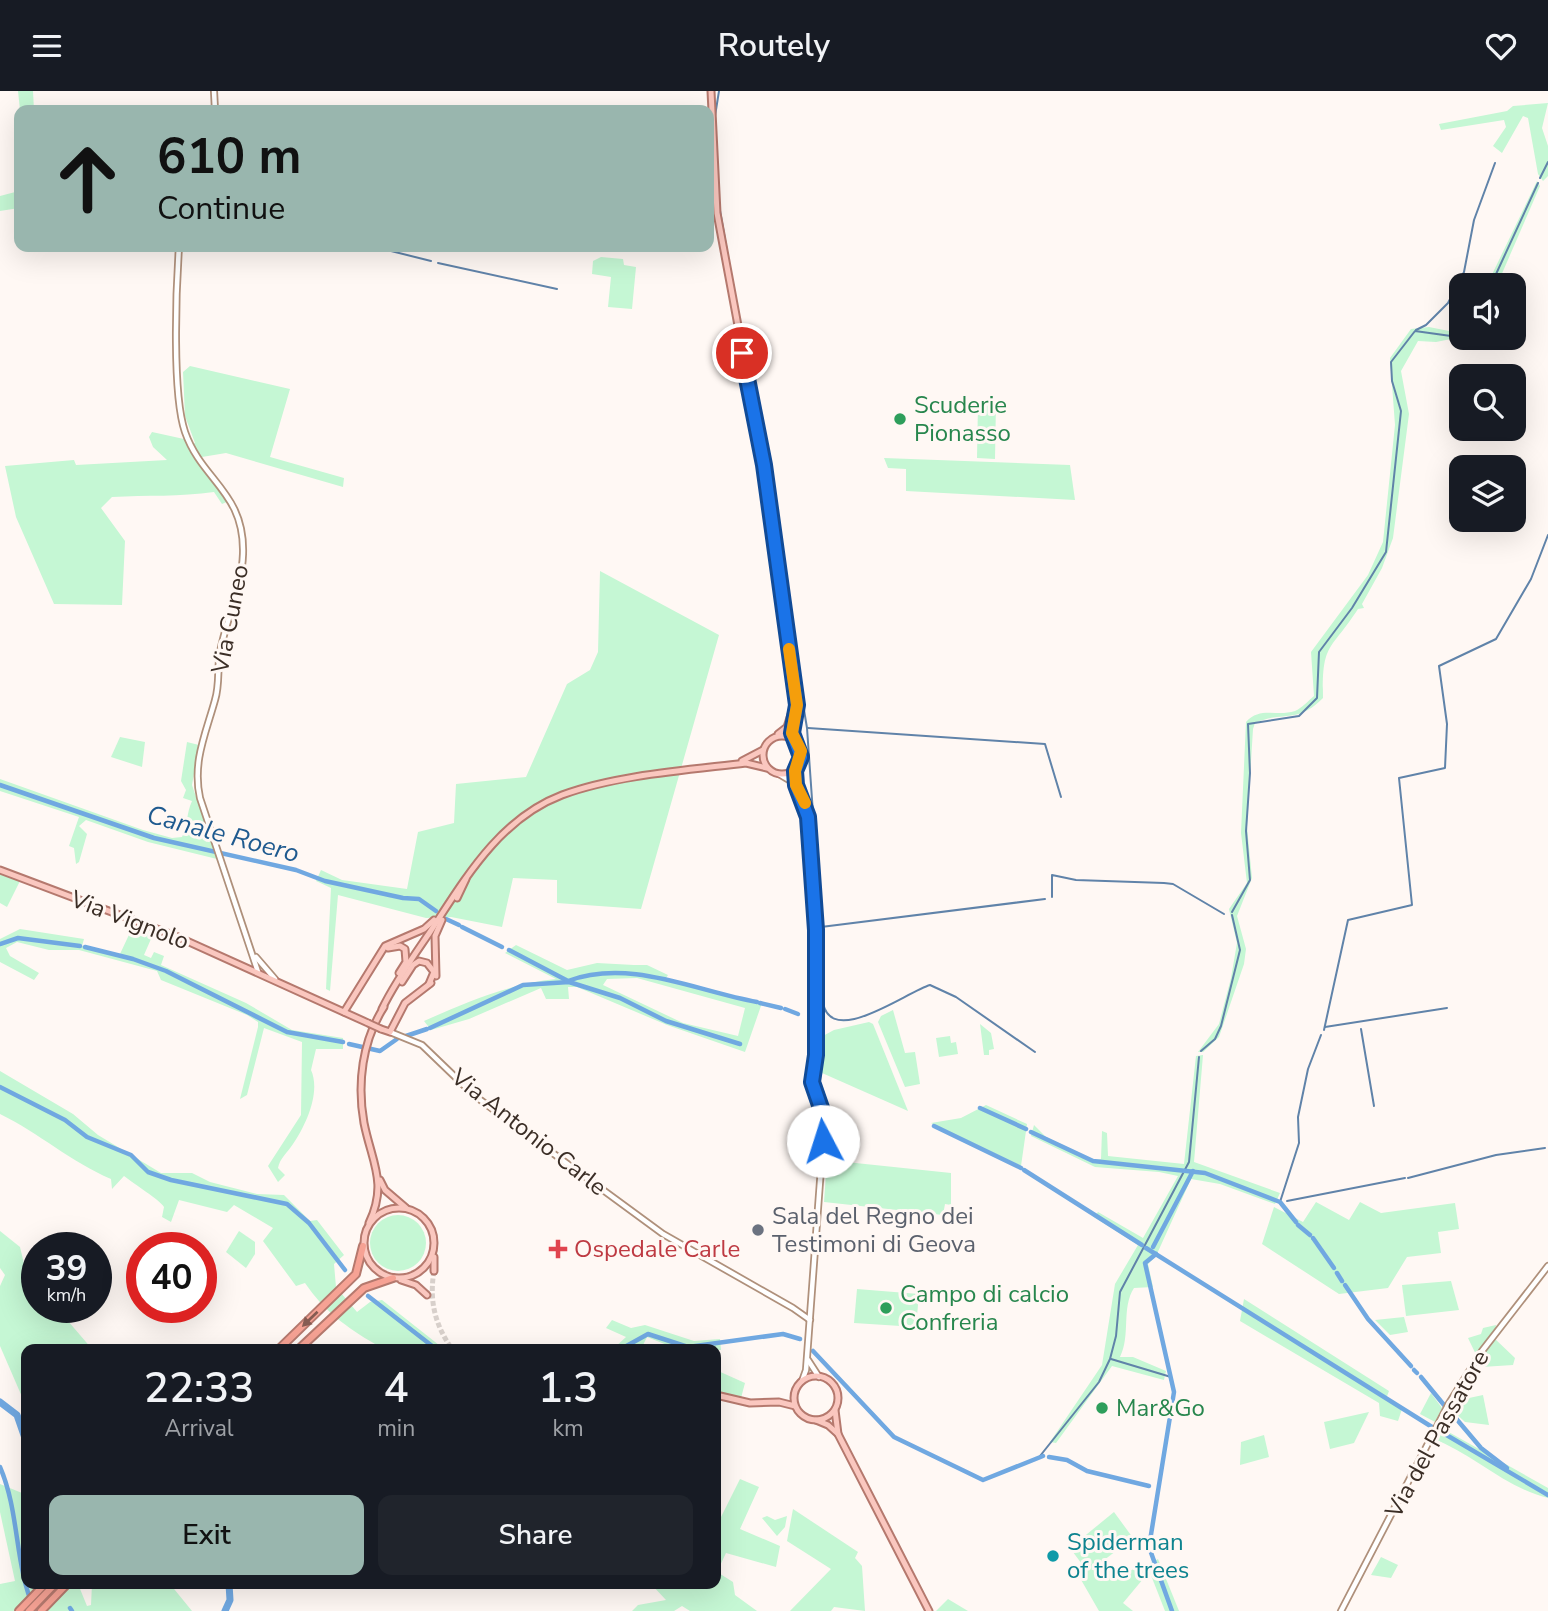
<!DOCTYPE html>
<html lang="en">
<head>
<meta charset="utf-8">
<style>
	body { margin:0; font-family:"Nunito Sans",sans-serif; background:#20242c; color:#f1f3f6; height:100vh; display:flex; flex-direction:column; font-size:26px; white-space:nowrap }
	* { box-sizing:border-box; margin:0 }
	p { font-size:23px; color:#9ea1a6 }
	.icon { flex:none; width:38px; height:38px; fill:none; stroke:currentColor; stroke-width:2; stroke-linecap:round; stroke-linejoin:round }
	.map { position:relative; flex:1; overflow:hidden }
	.side { position:absolute; left:21px; top:1253px; width:700px; height:245px; display:flex; flex-direction:column; background:#171b24; border-radius:14px; box-shadow:0 7px 28px #0002 }
	.side>* { flex:none }
	.hud { position:absolute; left:14px; top:14px; width:700px; height:147px; border-radius:14px; box-shadow:0 7px 28px #0002; background:#99b6ae; color:#111; overflow:hidden }
	.controls { position:absolute; left:1449px; top:182px; display:grid; gap:14px }
	.controls a { display:grid; place-items:center; width:77px; height:77px; border-radius:14px; background:#171b24; box-shadow:0 7px 28px #0002; font-size:35px }
	.speed { position:absolute; left:21px; top:1141px; display:flex; gap:14px; font-size:35px; font-weight:700; text-align:center }
	.speed>* { display:grid; place-content:center; width:91px; height:91px; border-radius:50%; background:#171b24; box-shadow:0 7px 28px #0002; line-height:1 }
	.speed small { font-size:18px; font-weight:400 }
	.speed .limit { border:10px solid #d22; background:#fff; color:#111 }
	.pin { position:absolute; display:grid; place-items:center; width:60px; height:60px; color:#fff; margin:-30px; border:4px solid #fff; border-radius:50%; box-shadow:0 2px 7px #0007 }
	.me { position:absolute; width:77px; margin:-38px; rotate:355deg; stroke-linejoin:round; filter:drop-shadow(0 0 5px #0008) }
	.turn { display:flex; align-items:center; gap:24px; height:147px; padding:0 28px; font-size:32px }
	.turn .icon { width:91px; height:91px; stroke-width:2.5 }
	.turn b { display:block; font-size:49px; line-height:60px }
	.eta { display:flex; justify-content:space-evenly; align-items:center; height:119px; text-align:center }
	.eta b { font-size:42px; font-weight:600; line-height:49px }
	.button { display:flex; gap:14px; margin-top:auto; padding:14px 28px }
	.button a { flex:1; height:80px; border-radius:14px; background:#99b6ae; color:#111; font-size:28px; font-weight:600; line-height:80px; text-align:center }
	.button a+a { background:#20242c; color:#f1f3f6 }
	header { display:flex; justify-content:space-between; align-items:center; height:91px; padding:0 28px; background:#171b24; font-size:32px; font-weight:600 }
	.map>svg:first-child { display:block }
	.green { fill:#c5f7d4; fill-rule:evenodd }
	.lines { fill:none; stroke-linecap:round; stroke-linejoin:round }
	.stream { stroke:#6083a9; stroke-width:2 }
	.canal { stroke:#70a8e1; stroke-width:4.5 }
	.river { stroke:#70a8e1; stroke-width:7 }
	.major-tunnel { stroke:#d8d0cb; stroke-width:5; stroke-dasharray:5 2.5; stroke-linecap:butt }
	.minor-casing { stroke:#af907b; stroke-width:8 }
	.major-casing { stroke:#b5796e; stroke-width:9 }
	.highway-casing { stroke:#b5796e; stroke-width:10 }
	.minor { stroke:#fff; stroke-width:4.5 }
	.major { stroke:#fac7bf; stroke-width:5 }
	.highway { stroke:#f6a294; stroke-width:6 }
	.major-bridge-casing { stroke:#b5796e; stroke-width:9; stroke-linecap:butt }
	.major-bridge { stroke:#fac7bf; stroke-width:5 }
	.oneway { fill:#865c52 }
	.route-casing { stroke:#114b97; stroke-width:18 }
	.route { stroke:#1a73e8; stroke-width:12 }
	.slow { stroke:#f59e0b; stroke-width:12 }
	.leisure-dot { fill:#2e9e5b; stroke:#fff8f4; stroke-width:2.5 }
	.worship-dot { fill:#6b7280; stroke:#fff8f4; stroke-width:2.5 }
	.health-dot { fill:#e0444e; stroke:#fff8f4; stroke-width:2.5 }
	.culture-dot { fill:#0f9aa8; stroke:#fff8f4; stroke-width:2.5 }
	.labels { text-anchor:middle; dominant-baseline:central; stroke-width:6; stroke-linejoin:round; paint-order:stroke }
	.leisure-label { font-size:24px; fill:#27864d; stroke:#fff8f4; text-anchor:start }
	.street-label { font-size:24px; fill:#3b2e26; stroke:#fff8f4 }
	.worship-label { font-size:24px; fill:#5b616d; stroke:#fff8f4; text-anchor:start }
	.health-label { font-size:24px; fill:#be3a42; stroke:#fff8f4; text-anchor:start }
	.culture-label { font-size:24px; fill:#0d838f; stroke:#fff8f4; text-anchor:start }
	.water-label { font-size:26px; font-style:italic; fill:#1f5a8f; stroke:#fff8f4 }
</style>
</head>
<body>
<header><svg class="icon" aria-label="menu" viewBox="0 0 24 24"><path d="M4 6h16M4 12h16M4 18h16"/></svg>Routely<svg class="icon" aria-label="heart" viewBox="0 0 24 24"><path d="M12 20l-8-8c-3-5 5-10 8-4 3-6 11-1 8 4z"/></svg></header>
<div class="map">
<svg width="1548" height="1520" viewBox="0 0 1548 1520">
	<rect width="100%" height="100%" fill="#fff8f4"/>
	<!-- green -->
	<g class="green">
		<path d="M18,0H33L34,19H20Z"/>
		<path d="M1548,12L1542,37L1548,55V85L1543,90L1538,83L1528,27L1523,25L1502,62L1493,55L1506,36L1504,29L1441,39L1439,33L1507,20L1513,15Z"/>
		<path d="M1537,90L1540,95L1497,194H1487Z"/>
		<path d="M19,100V117L0,120V105Z"/>
		<path d="M601,166L623,168L624,174L636,176L632,218L608,216L611,186L592,183L593,170Z"/>
		<path d="M1429,236L1449,240L1461,237V246L1436,251L1418,250L1401,280L1409,323L1393,447L1382,477L1362,513L1364,517L1358,518C1330,561 1322,551 1323,607C1296,634 1284,619 1255,632L1253,638L1247,736L1252,787L1237,825L1246,858L1244,873L1219,946L1203,961H1198L1219,933L1231,887L1237,852L1229,818L1247,792L1241,742L1246,631C1260,615 1277,626 1295,620C1302,617 1308,610 1314,605L1311,561L1368,484L1383,451L1395,334L1390,267L1411,238Z"/>
		<path d="M190,275L290,298L270,366L344,387L343,396L226,362L196,367L229,410L222,413L214,401C180,406 147,404 112,406L101,417L125,450L122,514L54,513L16,426L5,375L74,369L76,374L167,369L153,356L149,346L152,341L184,348L187,353L195,352L185,325L183,281Z"/>
		<path d="M978,312H996L995,368L977,367Z"/>
		<path d="M884,367L1070,374L1075,409L906,400V378L888,377Z"/>
		<path d="M600,480L719,544L641,818L557,812V789L513,787L502,836L451,826L426,827L338,804L330,900L326,898L331,797L316,790L321,779L342,789L407,798L418,741L454,732L456,693L526,686L567,593L590,579L598,561Z"/>
		<path d="M120,646L145,651L142,676L111,666Z"/>
		<path d="M187,651L199,654L192,694L217,768L148,751L86,729L79,735L87,743L79,771L76,773L74,757L69,755L79,726L0,700V688L143,739L172,747L182,746C188,734 186,723 192,710L183,707L186,699L181,690Z"/>
		<path d="M0,782L20,790L7,816L0,812Z"/>
		<path d="M134,833L154,841L144,864L151,867L154,861L164,865L161,874L246,912L292,939L343,947V958H316L311,979C321,1001 306,1034 293,1053C287,1062 280,1067 278,1077L285,1084L278,1091L268,1075L301,1024L302,951L264,937L247,1004L240,1008L258,936V931L247,924L161,889L157,880L79,859H49L17,851L6,857L10,865L39,882L34,889L0,871V848L20,838L84,848L82,855L120,863Z"/>
		<path d="M516,854L567,879L597,872L634,874H647L668,884L666,887L762,912L745,961L667,934L577,896H568L569,908H546L541,897L469,928L431,939L424,930C467,911 508,893 556,888L505,862ZM637,887L745,917L738,945L683,932L603,894L607,888Z"/>
		<path d="M893,919L905,962L915,961L920,993L905,996L878,931L881,925Z"/>
		<path d="M869,931L873,933L908,1020L822,982L821,946L834,939Z"/>
		<path d="M980,933L991,942L994,958L989,959V964H984Z"/>
		<path d="M950,945L951,952L956,951L958,963L939,966L936,947Z"/>
		<path d="M1203,964L1194,1071L1280,1102L1275,1113L1220,1093L1191,1088L1156,1165L1148,1173L1153,1196L1134,1197C1121,1217 1131,1244 1120,1266H1133L1166,1280L1164,1289L1112,1275L1056,1352L1050,1351L1102,1274L1115,1193L1138,1154L1094,1126L1098,1121L1143,1147L1178,1085L1159,1081L1095,1076L1031,1045L1034,1034L1046,1046L1094,1069L1101,1068L1102,1040L1107,1042L1108,1065L1184,1073L1196,965Z"/>
		<path d="M0,980L73,1023L98,1044L161,1082H192L210,1091L257,1103L284,1104L310,1130L317,1129L344,1164L334,1173L336,1196L357,1221L370,1211L382,1209L444,1258H378L375,1253C346,1236 324,1220 305,1192L296,1195L263,1150L273,1137L234,1114L227,1121L179,1109L171,1131L162,1126L164,1116C160,1109 134,1093 124,1085L112,1098L111,1088C71,1071 39,1042 0,1023Z"/>
		<path d="M986,1014L1027,1033L1021,1075L931,1032L961,1027Z"/>
		<path d="M827,1069L951,1082V1114L945,1113L943,1124L824,1111Z"/>
		<path d="M1316,1111L1349,1129L1360,1111L1381,1122L1455,1112L1459,1138L1438,1141L1441,1162L1407,1166L1388,1197L1339,1203L1262,1153L1274,1116L1303,1131Z"/>
		<circle cx="398" cy="1152" r="28"/>
		<path d="M0,1140L20,1156L26,1181L37,1194V1216H56L92,1258H26V1315L0,1255V1195L5,1184L0,1177Z"/>
		<path d="M239,1140L255,1151V1163L246,1177L226,1161Z"/>
		<path d="M1451,1190L1459,1219L1406,1225L1402,1194Z"/>
		<path d="M857,1198L919,1203L916,1236L854,1232Z"/>
		<path d="M1244,1208L1389,1300L1386,1308L1402,1318L1398,1330L1380,1325L1379,1312L1240,1230Z"/>
		<path d="M1404,1226L1408,1241L1390,1244L1375,1229Z"/>
		<path d="M612,1229L631,1237L645,1234L694,1250L720,1248L721,1259L677,1258L647,1246L641,1258H613L626,1246L606,1237Z"/>
		<path d="M1496,1234L1494,1247L1515,1267L1513,1274L1482,1276L1468,1247L1481,1243L1483,1237Z"/>
		<path d="M716,1279L745,1292L741,1307L716,1300Z"/>
		<path d="M1431,1302L1442,1317L1435,1331L1420,1323Z"/>
		<path d="M1483,1304L1489,1334L1465,1331L1451,1318L1455,1310Z"/>
		<path d="M1369,1321L1354,1352L1330,1358L1324,1331Z"/>
		<path d="M1438,1335L1548,1397V1407C1506,1397 1473,1363 1432,1347Z"/>
		<path d="M1264,1344L1269,1366L1240,1374L1241,1351Z"/>
		<path d="M740,1388L759,1396L740,1438L780,1455L776,1476L726,1462L717,1481L733,1491L735,1504L757,1520H690L682,1515L674,1520H632L638,1514L666,1509L651,1493H716V1436Z"/>
		<path d="M0,1393L22,1402L26,1409V1493H78L87,1515L91,1514L92,1493H170L192,1520H0V1493L15,1490L0,1421Z"/>
		<path d="M793,1418L858,1461L855,1467L862,1475L865,1520L834,1516L831,1520H790L831,1478L787,1450Z"/>
		<path d="M1114,1421L1133,1447L1091,1479L1110,1476L1128,1481L1141,1474L1145,1477L1143,1488L1123,1512L1133,1520H1099L1080,1487L1087,1480L1070,1457Z"/>
		<path d="M767,1425L775,1429L787,1425L785,1436L777,1445L762,1427Z"/>
		<path d="M1381,1466L1398,1474L1391,1487L1371,1484Z"/>
		<path d="M1158,1468L1179,1520H1165L1147,1474Z"/>
		<path d="M948,1508L968,1520H936Z"/>
	</g>
	<g class="lines">
		<!-- stream -->
		<g class="stream">
			<path d="M715,25L719,0"/>
			<path d="M716,36V53"/>
			<path d="M1540,87L1548,71"/>
			<path d="M719,114L727,160"/>
			<path d="M375,156L431,170"/>
			<path d="M438,172L557,198"/>
			<path d="M1491,194L1538,92"/>
			<path d="M1416,239L1426,234L1448,212L1464,181L1474,129L1495,72"/>
			<path d="M759,335L776,436"/>
			<path d="M777,443L780,464"/>
			<path d="M786,510L807,637L821,836L1045,808"/>
			<path d="M808,637L1045,653L1061,706"/>
			<path d="M1052,806V784L1076,789L1164,792L1173,793L1224,823"/>
			<path d="M1232,821L1250,789L1246,740L1250,682L1248,633L1299,625L1317,607L1319,561L1352,517L1386,461L1401,320L1392,290L1391,271L1415,240L1451,245L1461,241"/>
			<path d="M821,845L823,912C832,957 906,901 930,894L956,906L1035,961"/>
			<path d="M1325,936L1447,917"/>
			<path d="M1361,938L1374,1015"/>
			<path d="M1324,939L1348,829L1412,814L1399,687L1445,677L1447,633L1439,575L1496,548L1531,488L1548,444"/>
			<path d="M1201,960L1215,948L1221,935L1240,859L1232,824"/>
			<path d="M1408,1087L1496,1064L1545,1057"/>
			<path d="M1287,1110L1405,1087"/>
			<path d="M1280,1111L1299,1052L1298,1026L1308,978L1321,944"/>
			<path d="M1111,1268L1171,1286"/>
			<path d="M1040,1365L1099,1291L1110,1268L1116,1245L1120,1201L1189,1071L1199,966"/>
		</g>
		<!-- canal -->
		<g class="canal">
			<path d="M0,694L154,747L296,779L325,790L403,807L419,808L436,820"/>
			<path d="M446,828L459,834"/>
			<path d="M462,836L502,856"/>
			<path d="M0,853L18,847L80,855"/>
			<path d="M85,856L133,868L166,880L287,941L343,951"/>
			<path d="M509,859L568,890C630,867 695,900 757,911"/>
			<path d="M760,912L781,917"/>
			<path d="M785,918L798,923"/>
			<path d="M430,937L523,894L569,891L620,907L666,930L740,953"/>
			<path d="M406,945L427,938"/>
			<path d="M349,953L380,960L397,948"/>
			<path d="M0,996L65,1029L87,1046L131,1064L148,1081L171,1089L287,1113L309,1132L345,1179"/>
			<path d="M980,1017L1026,1038"/>
			<path d="M934,1035L1021,1077"/>
			<path d="M1031,1041L1093,1070L1205,1082L1280,1111L1296,1131"/>
			<path d="M1024,1079L1142,1154"/>
			<path d="M1298,1134L1310,1144"/>
			<path d="M1313,1147L1334,1177"/>
			<path d="M1153,1156L1193,1080"/>
			<path d="M1146,1157L1432,1336"/>
			<path d="M1156,1163L1145,1172L1174,1301L1149,1456L1172,1520"/>
			<path d="M1337,1182L1342,1190"/>
			<path d="M1345,1194L1368,1228L1411,1275"/>
			<path d="M368,1205L436,1258"/>
			<path d="M621,1258L648,1243L688,1256L783,1243L800,1248"/>
			<path d="M813,1260L894,1346L983,1389L1043,1365"/>
			<path d="M1414,1279L1417,1282"/>
			<path d="M1421,1286L1444,1314"/>
			<path d="M1448,1318L1481,1357L1507,1377"/>
			<path d="M1438,1339L1548,1404"/>
			<path d="M1049,1366L1067,1369L1087,1380L1149,1395"/>
			<path d="M0,1376C20,1422 14,1474 35,1520"/>
			<path d="M70,1517L72,1520"/>
		</g>
		<!-- river -->
		<g class="river">
			<path d="M0,1311L17,1324L26,1350"/>
			<path d="M225,1520L230,1509L229,1493"/>
		</g>
		<!-- major-tunnel -->
		<path class="major-tunnel" d="M434,1180C429,1210 435,1234 452,1258"/>
		<!-- minor casing -->
		<g class="minor-casing">
			<g id="minor">
				<path d="M214,0L215,19"/>
				<path d="M179,156C176,199 172,303 185,341C202,390 245,401 243,463C242,496 226,529 220,561C217,577 220,593 215,609C206,642 192,671 200,707L258,881"/>
				<path d="M795,678L796,693L808,726L815,817L816,964L812,991L820,1013L823,1050L806,1279L802,1290"/>
				<path d="M779,683L796,693"/>
				<path d="M256,866L275,888"/>
				<path d="M390,941L422,954L475,1005L663,1143L793,1217L810,1229"/>
				<path d="M808,1269L819,1286"/>
				<path d="M1341,1520L1448,1314L1482,1260L1548,1175"/>
			</g>
		</g>
		<!-- major casing -->
		<g class="major-casing">
			<g id="major">
				<path d="M711,0L717,122L764,374L797,613L793,637L795,649"/>
				<path d="M778,643L787,636L794,614"/>
				<circle cx="782" cy="664" r="19"/>
				<path d="M742,670L763,659"/>
				<path d="M0,779L178,846L368,932"/>
				<path d="M457,807L466,788"/>
				<path d="M388,857L400,855L405,858L406,871L399,882"/>
				<path d="M436,885L435,845L442,829"/>
				<path d="M402,891L413,874L419,870L427,872L434,881L429,893"/>
				<path d="M382,918C395,891 413,866 430,841C465,788 499,728 562,704C616,684 688,679 746,672L767,677"/>
				<path d="M344,921L385,855L424,838L434,829"/>
				<path d="M381,938L390,941L405,912L431,892"/>
				<path d="M380,1089L385,1099L406,1117"/>
				<circle cx="399" cy="1152" r="35"/>
				<path d="M369,1132C388,1092 372,1072 364,1032C357,993 362,950 384,916"/>
				<path d="M434,1166V1180"/>
				<path d="M401,1189L416,1194L427,1204"/>
				<circle cx="816" cy="1307" r="22"/>
				<path d="M716,1304L750,1312L779,1311L795,1315"/>
				<path d="M835,1319L838,1343"/>
				<path d="M816,1329L828,1334L838,1343L929,1520"/>
			</g>
		</g>
		<!-- highway casing -->
		<g class="highway-casing">
			<g id="highway">
				<path d="M279,1258L356,1183L363,1155"/>
				<path d="M299,1258L364,1197L393,1187"/>
				<path d="M19,1520L45,1493"/>
				<path d="M29,1520L55,1493"/>
				<path d="M41,1520L67,1493"/>
			</g>
		</g>
		<!-- minor -->
		<use href="#minor" class="minor"/>
		<!-- major -->
		<use href="#major" class="major"/>
		<!-- highway -->
		<use href="#highway" class="highway"/>
		<!-- major-bridge casing -->
		<g class="major-bridge-casing">
			<path id="major-bridge" d="M368,932L381,938"/>
		</g>
		<!-- major-bridge -->
		<use href="#major-bridge" class="major-bridge"/>
	</g>
	<!-- one-way arrows -->
	<defs><path id="oneway-solid" d="M-6-.8H1V-3.2L6.5 0L1 3.2V.8H-6Z" transform="scale(1.75)"/></defs>
	<use class="oneway" href="#oneway-solid" transform="translate(310 1228) rotate(136)"/>
	<g class="lines">
		<!-- route casing -->
		<g class="route-casing">
			<path id="route" d="M742,262L764,374L797,614L792,642L801,666L795,680L796,694L808,726L816,839V964L812,991L821,1017L823,1050"/>
		</g>
		<!-- route -->
		<use href="#route" class="route"/>
		<!-- slow -->
		<path class="slow" d="M789,558L797,614L792,642L801,660L795,680L796,694L805,712"/>
	</g>
	<!-- markers -->
	<g class="leisure-dot">
		<circle cx="900" cy="328" r="7"/>
		<circle cx="886" cy="1217" r="7"/>
		<circle cx="1102" cy="1317" r="7"/>
	</g>
	<circle class="worship-dot" cx="758" cy="1139" r="7"/>
	<path class="health-dot" d="M554.5 1147.5h7v7h7v7h-7v7h-7v-7h-7v-7h7z"/>
	<circle class="culture-dot" cx="1053" cy="1465" r="7"/>
	<g class="labels">
		<!-- leisure labels -->
		<g class="leisure-label">
			<text x="914" y="314">Scuderie<tspan x="914" dy="28">Pionasso</tspan></text>
			<text x="900" y="1203">Campo di calcio<tspan x="900" dy="28">Confreria</tspan></text>
			<text x="1116" y="1317">Mar&amp;Go</text>
		</g>
		<!-- street labels -->
		<g class="street-label">
			<text transform="translate(230 528) rotate(-79)">Via Cuneo</text>
			<text transform="translate(130 829) rotate(21)">Via Vignolo</text>
			<text transform="translate(529 1041) rotate(38)">Via Antonio Carle</text>
			<text transform="translate(1437 1343) rotate(-61)">Via del Passatore</text>
		</g>
		<!-- worship labels -->
		<g class="worship-label">
			<text x="772" y="1125">Sala del Regno dei<tspan x="772" dy="28">Testimoni di Geova</tspan></text>
		</g>
		<!-- health labels -->
		<g class="health-label">
			<text x="574" y="1158">Ospedale Carle</text>
		</g>
		<!-- culture labels -->
		<g class="culture-label">
			<text x="1067" y="1451">Spiderman<tspan x="1067" dy="28">of the trees</tspan></text>
		</g>
		<!-- water labels -->
		<g class="water-label">
			<text transform="translate(223 743) rotate(15)">Canale Roero</text>
		</g>
	</g>
</svg>
<div class="controls">
<a><svg class="icon" aria-label="sound" viewBox="0 0 24 24"><path d="M4 9h4l5-4v14l-5-4H4zM17 9q2 3 0 6"/></svg></a>
<a><svg class="icon" aria-label="search" viewBox="0 0 24 24"><circle cx="10" cy="10" r="6"/><path d="M15 15l6 6"/></svg></a>
<a><svg class="icon" aria-label="layers" viewBox="0 0 24 24"><path d="M12 4l9 5-9 5-9-5zM3 14l9 5 9-5"/></svg></a>
</div>
<div class="speed"><div>39<small>km/h</small></div><div class="limit">40</div></div>
<div class="pin" style="left:742px;top:262px;background:#d93025"><svg class="icon" aria-label="arrive" viewBox="0 0 24 24"><path d="M6 21V4h12l-3 4 3 4H6"/></svg></div>
<svg class="me" style="left:823px;top:1050px" viewBox="-20 -20 40 40"><circle r="19" fill="#fff"/><path d="M0-13L10 11 0 6-10 11z" fill="#1a73e8"/></svg>
<div class="hud">
<div class="turn"><svg class="icon" aria-label="ahead" viewBox="0 0 24 24"><path d="M12 20V5M6 11l6-6 6 6"/></svg><div><b>610 m</b>Continue</div></div>
</div>
<section class="side">
<div class="eta">
<div><b>22:33</b><p>Arrival</p></div>
<div><b>4</b><p>min</p></div>
<div><b>1.3</b><p>km</p></div>
</div>
<div class="button"><a>Exit</a><a>Share</a></div>
</section>
</div>
</body>
</html>
